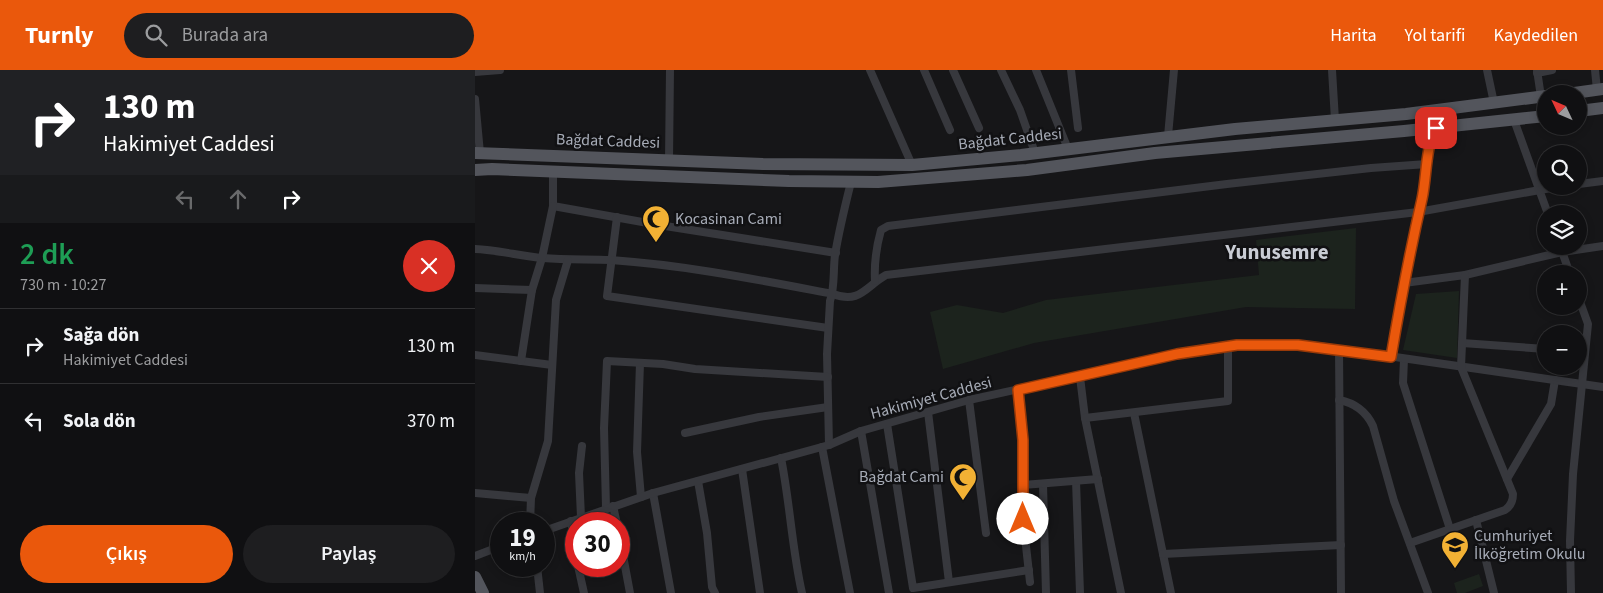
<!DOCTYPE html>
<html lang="tr">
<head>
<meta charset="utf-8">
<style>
	body { margin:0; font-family:"Source Sans 3",sans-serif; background:#1e1e20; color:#f1f3f6; height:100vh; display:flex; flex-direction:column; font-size:19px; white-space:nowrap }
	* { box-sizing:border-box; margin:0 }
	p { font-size:16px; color:#9c9d9f }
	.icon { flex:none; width:28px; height:28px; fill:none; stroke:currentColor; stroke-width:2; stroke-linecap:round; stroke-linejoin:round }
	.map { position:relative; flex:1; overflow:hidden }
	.details { display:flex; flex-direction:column; background:#101012; width:475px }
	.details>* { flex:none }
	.top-card { background:#202124; color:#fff; overflow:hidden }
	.needle { width:32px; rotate:314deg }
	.buttons { position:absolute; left:1062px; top:15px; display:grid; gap:10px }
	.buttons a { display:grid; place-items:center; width:50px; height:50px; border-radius:50%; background:#101012; box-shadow:0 2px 8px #0003,0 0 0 1px #303032; font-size:25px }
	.speed { position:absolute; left:15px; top:442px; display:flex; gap:10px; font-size:25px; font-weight:700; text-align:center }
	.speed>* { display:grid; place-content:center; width:65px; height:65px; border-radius:50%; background:#101012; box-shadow:0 2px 8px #0003,0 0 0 1px #303032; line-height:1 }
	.speed small { font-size:12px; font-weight:400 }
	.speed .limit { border:8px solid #d22; background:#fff; color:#111 }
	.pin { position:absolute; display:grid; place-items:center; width:42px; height:42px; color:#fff; margin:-21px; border-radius:10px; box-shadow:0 2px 8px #0006 }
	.me { position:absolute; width:55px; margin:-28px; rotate:0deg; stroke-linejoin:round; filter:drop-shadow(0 0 4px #0008) }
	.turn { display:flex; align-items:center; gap:18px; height:105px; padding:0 20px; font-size:22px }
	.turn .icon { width:65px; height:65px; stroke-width:2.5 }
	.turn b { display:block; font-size:35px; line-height:42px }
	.lanes { display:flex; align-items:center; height:48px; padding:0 20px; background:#0003; justify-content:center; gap:25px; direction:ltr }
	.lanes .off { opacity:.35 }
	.round { display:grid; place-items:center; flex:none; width:52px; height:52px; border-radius:26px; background:#1e1e20 }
	.head { display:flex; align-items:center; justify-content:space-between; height:85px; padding:0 20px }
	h1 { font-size:30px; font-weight:600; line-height:38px; color:#1e9e55 }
	.action { display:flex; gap:10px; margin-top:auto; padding:10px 20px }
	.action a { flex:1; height:58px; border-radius:30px; background:#ea580c; color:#fff; font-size:20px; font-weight:600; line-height:58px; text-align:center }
	.action a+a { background:#1e1e20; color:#f1f3f6 }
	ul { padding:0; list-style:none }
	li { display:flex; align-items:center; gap:15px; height:75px; padding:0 20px; border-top:1px solid #303032 }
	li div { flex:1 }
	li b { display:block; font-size:19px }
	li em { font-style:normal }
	header { display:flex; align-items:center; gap:30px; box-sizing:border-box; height:70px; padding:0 25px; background:#ea580c; color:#fff }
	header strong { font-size:24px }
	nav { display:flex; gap:28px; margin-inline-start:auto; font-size:18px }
	.search { width:350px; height:45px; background:#1e1e20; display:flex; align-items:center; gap:12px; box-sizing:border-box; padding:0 18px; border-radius:28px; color:#9c9d9f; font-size:19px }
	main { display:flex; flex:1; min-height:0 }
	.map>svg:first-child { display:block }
	.park { fill:#1c231d }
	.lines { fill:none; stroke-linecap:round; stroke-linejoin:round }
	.minor { stroke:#37383d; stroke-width:8 }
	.primary { stroke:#53555c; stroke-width:12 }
	.route-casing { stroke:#983908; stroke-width:12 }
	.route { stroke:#ea580c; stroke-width:9 }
	.labels { text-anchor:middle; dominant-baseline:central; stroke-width:5; stroke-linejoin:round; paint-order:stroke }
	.street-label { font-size:16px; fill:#a8adb8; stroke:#111113 }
	.poi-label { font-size:16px; fill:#a8adb8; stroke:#111113; text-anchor:start }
	.district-label { font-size:21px; font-weight:bold; fill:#c9ccd4; stroke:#111113 }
</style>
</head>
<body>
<header>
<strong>Turnly</strong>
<div class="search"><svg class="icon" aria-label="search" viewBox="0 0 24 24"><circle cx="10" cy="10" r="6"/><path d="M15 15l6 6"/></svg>Burada ara</div>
<nav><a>Harita</a><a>Yol tarifi</a><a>Kaydedilen</a></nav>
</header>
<main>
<section class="details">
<div class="top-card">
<div class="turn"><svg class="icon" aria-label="right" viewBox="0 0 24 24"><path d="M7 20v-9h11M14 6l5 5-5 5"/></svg><div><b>130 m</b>Hakimiyet Caddesi</div></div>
<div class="lanes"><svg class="icon off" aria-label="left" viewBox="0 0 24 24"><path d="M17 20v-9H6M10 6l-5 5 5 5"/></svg><svg class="icon off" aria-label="ahead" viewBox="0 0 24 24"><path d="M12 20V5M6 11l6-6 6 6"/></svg><svg class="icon" aria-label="right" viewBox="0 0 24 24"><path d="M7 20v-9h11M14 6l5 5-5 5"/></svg></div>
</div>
<div class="head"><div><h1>2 dk</h1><p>730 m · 10:27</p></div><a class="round" style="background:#d93025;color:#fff"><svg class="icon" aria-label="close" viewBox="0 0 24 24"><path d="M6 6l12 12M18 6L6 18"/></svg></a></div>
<ul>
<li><svg class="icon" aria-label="right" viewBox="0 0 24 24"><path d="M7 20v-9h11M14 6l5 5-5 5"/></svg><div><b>Sağa dön</b><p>Hakimiyet Caddesi</p></div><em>130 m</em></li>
<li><svg class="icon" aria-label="left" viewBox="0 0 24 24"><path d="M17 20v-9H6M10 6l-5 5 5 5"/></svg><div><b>Sola dön</b></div><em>370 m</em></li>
</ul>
<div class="action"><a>Çıkış</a><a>Paylaş</a></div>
</section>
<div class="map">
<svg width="1128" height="523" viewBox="0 0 1128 523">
	<rect width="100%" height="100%" fill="#161618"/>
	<!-- park -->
	<g class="park">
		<path d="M881,158L880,239L771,237L559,273L468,299L455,242L482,235L528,243L571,230L784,205L781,170Z"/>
		<path d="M984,221L982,288L928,280L941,224Z"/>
		<path d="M1004,504L1008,516L990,523H982L979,513Z"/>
	</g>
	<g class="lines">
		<!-- minor -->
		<g class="minor">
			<path d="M395,0L437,95"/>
			<path d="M449,0L475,60"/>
			<path d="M478,0L504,58"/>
			<path d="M526,0L545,40L560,83"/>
			<path d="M561,0L593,79"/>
			<path d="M596,0L603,58"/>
			<path d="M857,0L860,50"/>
			<path d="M1012,0L1019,33"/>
			<path d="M1062,0L1066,27"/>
			<path d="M1120,0L1122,20"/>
			<path d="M0,2L25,0"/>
			<path d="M1062,3L1077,0"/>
			<path d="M0,29L5,83"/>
			<path d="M1039,50L1073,144"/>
			<path d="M693,66L699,0"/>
			<path d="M194,90L195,0"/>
			<path d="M78,101V136L184,155L361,183"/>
			<path d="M1104,114L1128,111"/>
			<path d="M142,147L132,226L353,258"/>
			<path d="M1085,176L1095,204"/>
			<path d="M0,179C23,180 45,186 68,188C91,190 113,189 136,190C210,195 284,210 358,224C385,234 390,217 411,205L943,142L947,128L956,67L961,58"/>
			<path d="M400,211C399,193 401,178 406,160L413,156L752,114L896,98L952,94"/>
			<path d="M929,213L990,205L1087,182L1128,176"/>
			<path d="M0,218L57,220"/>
			<path d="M987,273L1071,279"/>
			<path d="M864,279L866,523"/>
			<path d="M0,285L77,295"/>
			<path d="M916,287L943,142L1087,116"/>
			<path d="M929,289L928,313L975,459"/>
			<path d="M46,291L57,220L67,188L78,136"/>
			<path d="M165,293L162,382L166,427"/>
			<path d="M605,307L610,348L646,523"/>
			<path d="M543,320L548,370V449L555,512"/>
			<path d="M494,330L511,463"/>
			<path d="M864,330C880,333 891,341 898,356L919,431L953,523"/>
			<path d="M453,342L474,512"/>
			<path d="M659,343L696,523"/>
			<path d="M610,348L753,331V276"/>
			<path d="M412,354L438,518L554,500"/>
			<path d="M386,361L414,523"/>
			<path d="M210,363L284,347L353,337"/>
			<path d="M354,375L352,284L355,231C360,218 358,200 360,185C364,160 370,136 376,112"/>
			<path d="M347,377L375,523"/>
			<path d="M306,388C315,433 317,479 327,523"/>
			<path d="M267,399L285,523"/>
			<path d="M1032,409L1076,334L1080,310"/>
			<path d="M223,411L232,463L237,517L240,523"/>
			<path d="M601,411L605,523"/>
			<path d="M568,414L571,523"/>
			<path d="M548,415L623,409"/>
			<path d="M0,423L56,428"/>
			<path d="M178,423L196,523"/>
			<path d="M138,436L142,454"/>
			<path d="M131,438L129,358L132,291L188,294L220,299L353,307"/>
			<path d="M106,447L104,403L107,376"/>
			<path d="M1001,450L1019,523"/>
			<path d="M96,451L101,484"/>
			<path d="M55,454L56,428L73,371L81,230L93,190"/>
			<path d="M69,461L178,423L354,375L386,361L494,330L722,280L782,274L844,276L1128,317"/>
			<path d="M144,464L155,523"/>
			<path d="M935,473L1030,440C1036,436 1038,431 1038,424L986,297L990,205"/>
			<path d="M688,484L866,475"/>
			<path d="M0,486L26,476"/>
			<path d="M62,496L65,523"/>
			<path d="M103,496L109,523"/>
			<path d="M1096,523L1095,471L1098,404L1113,254L1104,229"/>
		</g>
		<!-- primary -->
		<g class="primary">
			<path d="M1092,24L1128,19"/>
			<path d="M1104,41L1128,38"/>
			<path d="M0,83L288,94L437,95L546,85L760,59L931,44L1071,26"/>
			<path d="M0,100L17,99L314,111L403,112L552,100L680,83L929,61L1071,46"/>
			<path d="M0,507L8,523"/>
		</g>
	</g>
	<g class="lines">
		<!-- route casing -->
		<g class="route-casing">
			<path id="route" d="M548,449V370L543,320L702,284L762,275H823L916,287C925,234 935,181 947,129C952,106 950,79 961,58"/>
		</g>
		<!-- route -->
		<use href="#route" class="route"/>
	</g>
	<!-- icons -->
	<defs>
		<g id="mosque-pin" transform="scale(1.4375)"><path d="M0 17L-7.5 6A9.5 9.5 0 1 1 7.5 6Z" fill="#f2b134" stroke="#111113"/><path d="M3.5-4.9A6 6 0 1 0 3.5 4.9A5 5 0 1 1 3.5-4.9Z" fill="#111"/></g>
		<g id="school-pin" transform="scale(1.4375)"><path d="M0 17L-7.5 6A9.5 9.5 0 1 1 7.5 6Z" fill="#f2b134" stroke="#111113"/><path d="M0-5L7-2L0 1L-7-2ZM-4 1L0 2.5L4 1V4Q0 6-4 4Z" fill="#111"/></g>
	</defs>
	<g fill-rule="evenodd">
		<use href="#mosque-pin" x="181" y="149"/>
		<use href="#mosque-pin" x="488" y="407"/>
		<use href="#school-pin" x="980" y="475"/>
	</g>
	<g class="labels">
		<!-- street labels -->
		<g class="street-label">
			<text transform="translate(535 69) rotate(-6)">Bağdat Caddesi</text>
			<text transform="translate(133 71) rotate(2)">Bağdat Caddesi</text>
			<text transform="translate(456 328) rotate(-15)">Hakimiyet Caddesi</text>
		</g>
		<!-- poi labels -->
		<g class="poi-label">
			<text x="200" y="149">Kocasinan Cami</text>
			<text x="469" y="407" text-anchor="end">Bağdat Cami</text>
			<text x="999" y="466">Cumhuriyet<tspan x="999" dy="18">İlköğretim Okulu</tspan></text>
		</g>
		<!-- district labels -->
		<g class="district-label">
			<text x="802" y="182">Yunusemre</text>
		</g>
	</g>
</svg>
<div class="buttons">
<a><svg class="needle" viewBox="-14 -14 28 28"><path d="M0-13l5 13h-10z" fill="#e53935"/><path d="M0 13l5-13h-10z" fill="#9c9d9f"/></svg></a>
<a><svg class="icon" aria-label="search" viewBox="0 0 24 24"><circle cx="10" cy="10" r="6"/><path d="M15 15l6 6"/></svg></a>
<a><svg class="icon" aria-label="layers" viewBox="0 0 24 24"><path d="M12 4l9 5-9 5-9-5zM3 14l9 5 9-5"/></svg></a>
<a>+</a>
<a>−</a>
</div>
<div class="speed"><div>19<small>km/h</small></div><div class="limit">30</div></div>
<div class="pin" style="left:961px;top:58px;background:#d93025"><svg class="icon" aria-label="arrive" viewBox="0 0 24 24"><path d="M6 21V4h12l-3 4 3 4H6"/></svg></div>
<svg class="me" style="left:548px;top:449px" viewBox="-20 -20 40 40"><circle r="19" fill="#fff"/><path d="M0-13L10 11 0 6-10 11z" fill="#ea580c"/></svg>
</div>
</main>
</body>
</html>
